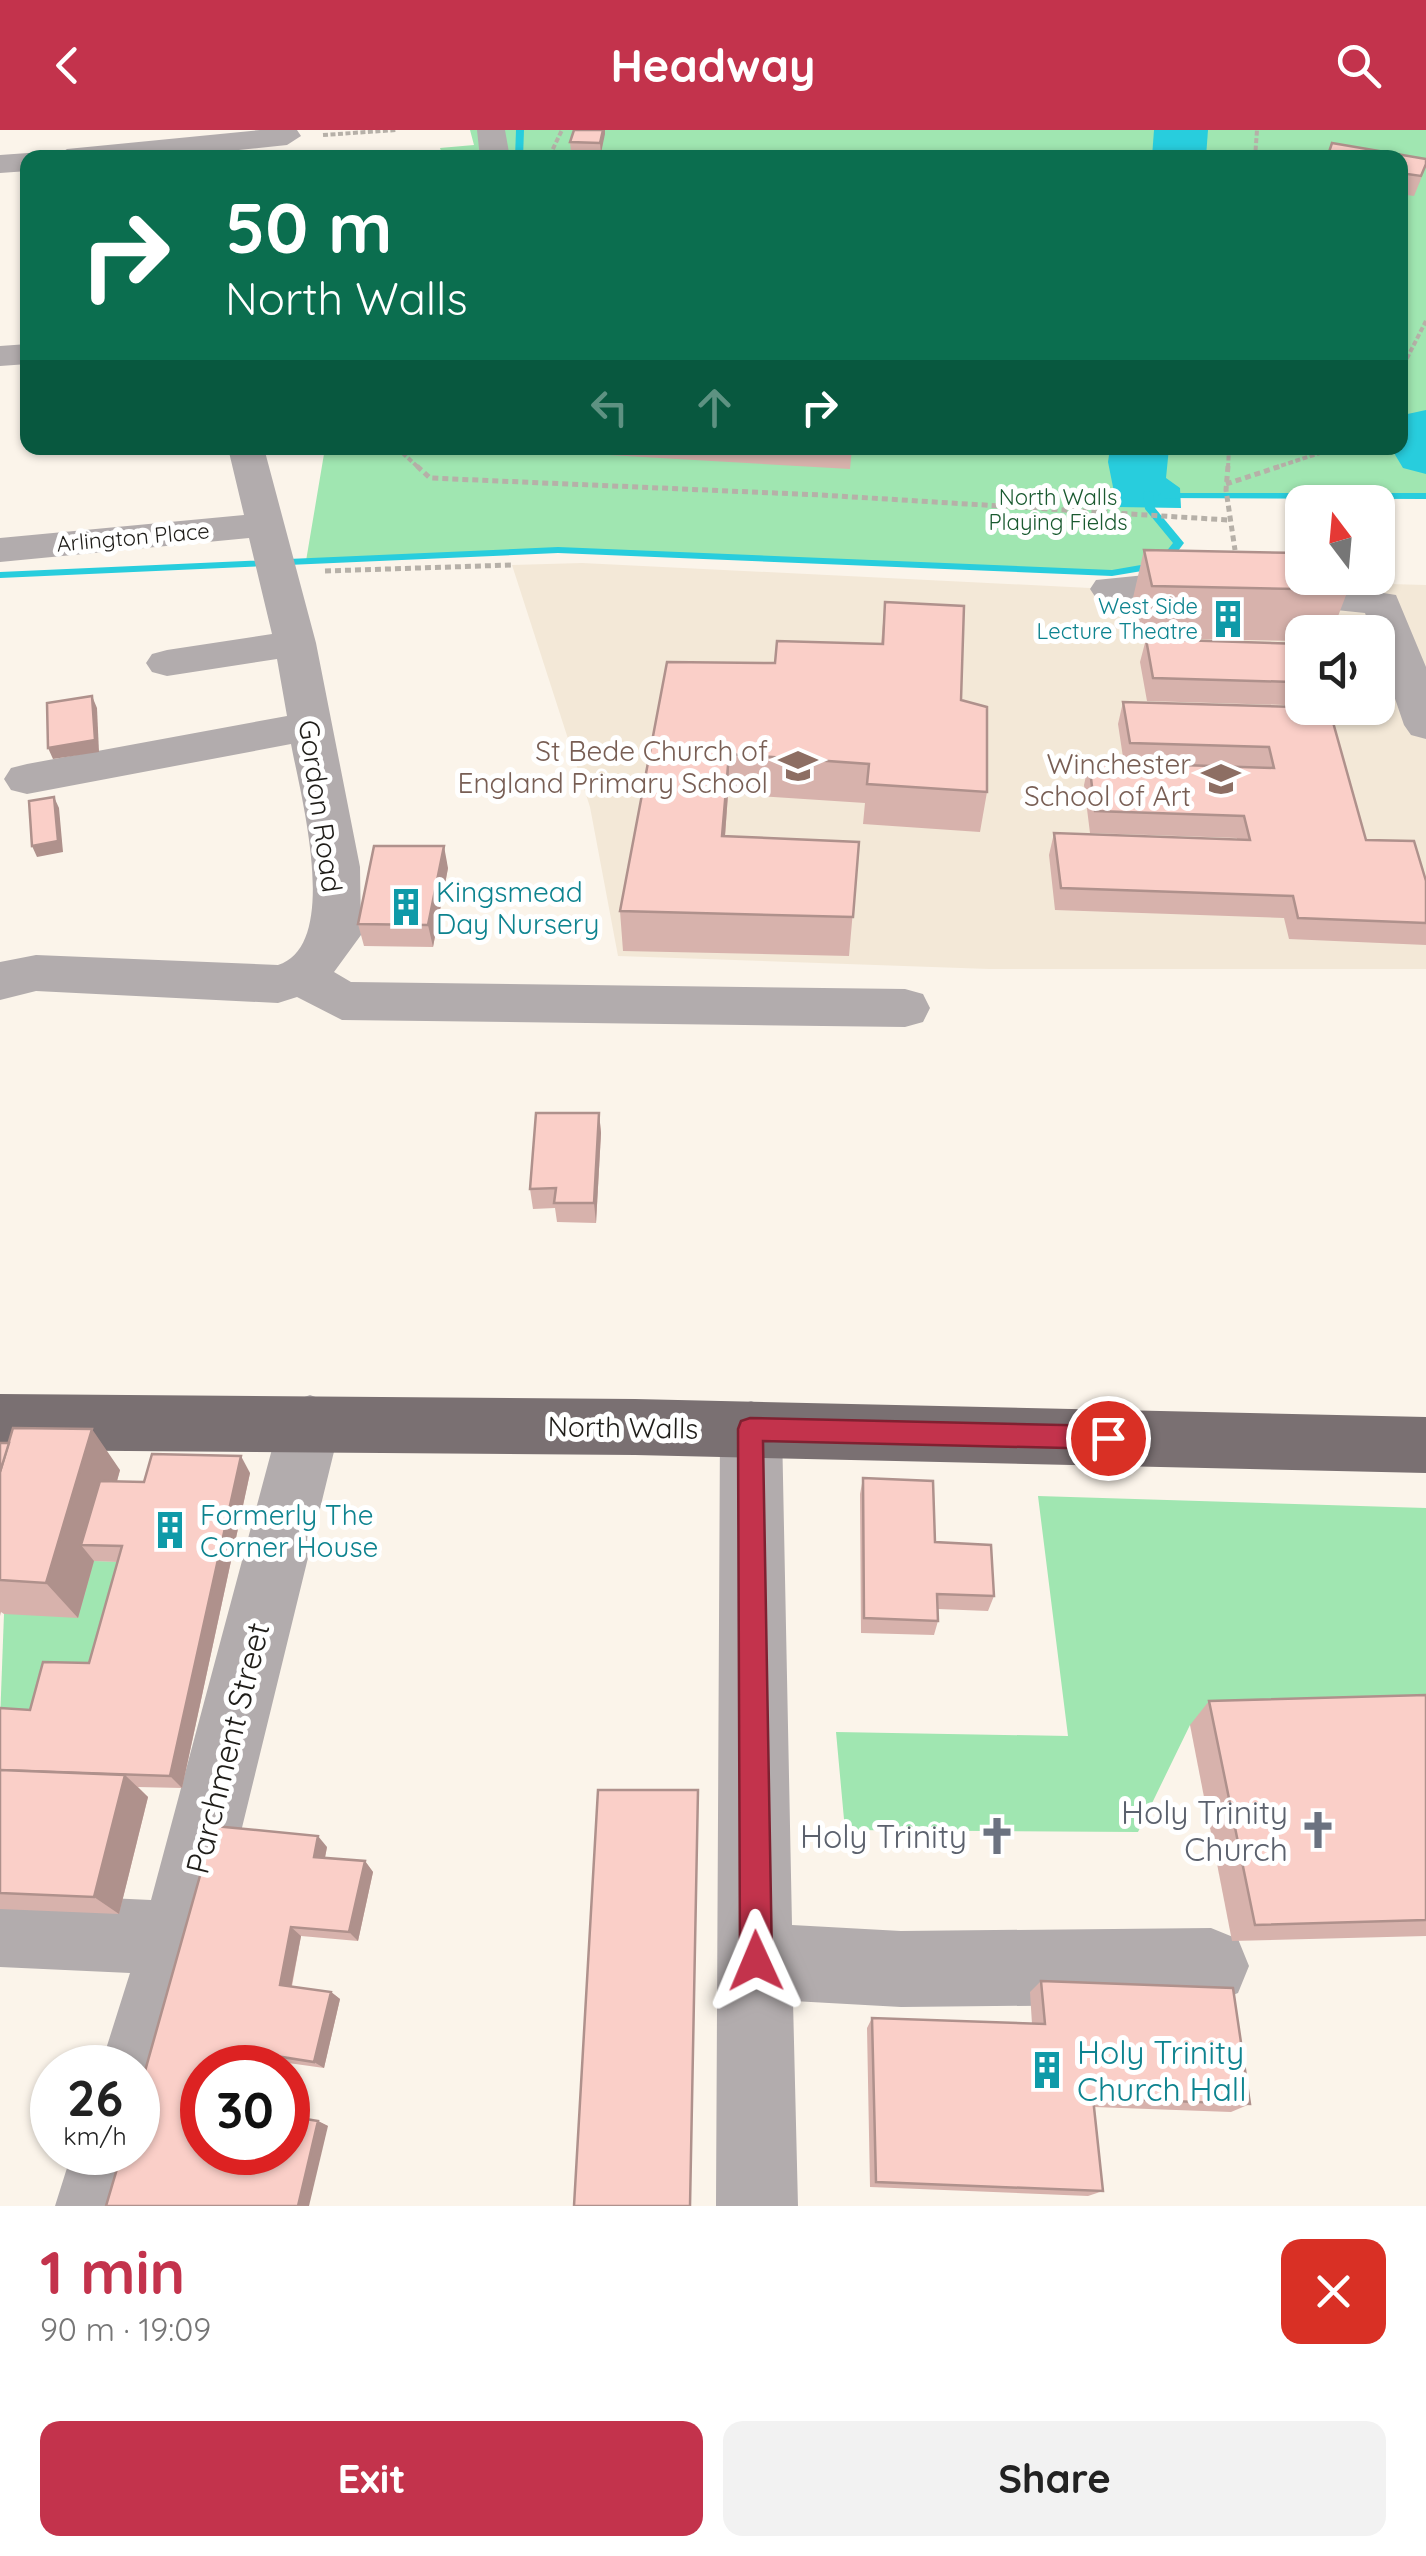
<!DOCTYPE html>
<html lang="en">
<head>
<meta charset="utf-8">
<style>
	body { margin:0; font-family:Quicksand,sans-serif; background:#f2f2f2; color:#222; height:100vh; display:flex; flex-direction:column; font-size:38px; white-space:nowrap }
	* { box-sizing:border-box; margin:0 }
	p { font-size:32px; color:#767676 }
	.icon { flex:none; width:55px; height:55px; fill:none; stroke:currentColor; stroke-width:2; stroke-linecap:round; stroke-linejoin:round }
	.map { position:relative; height:2076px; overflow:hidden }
	.details { display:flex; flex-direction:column; background:#fff; flex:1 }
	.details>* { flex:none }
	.top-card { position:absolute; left:20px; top:20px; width:1388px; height:305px; border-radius:20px; box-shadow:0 2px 8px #0004; background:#0b6e4f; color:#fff; overflow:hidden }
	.needle { width:65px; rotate:344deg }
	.buttons { position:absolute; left:1285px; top:355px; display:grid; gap:20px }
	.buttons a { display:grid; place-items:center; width:110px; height:110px; border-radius:20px; background:#fff; box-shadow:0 2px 8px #0004; font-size:50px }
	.speed { position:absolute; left:30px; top:1915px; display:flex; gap:20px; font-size:50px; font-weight:700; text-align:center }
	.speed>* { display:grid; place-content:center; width:130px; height:130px; border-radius:50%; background:#fff; box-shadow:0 2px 8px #0004; line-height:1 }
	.speed small { font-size:25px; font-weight:400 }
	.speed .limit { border:15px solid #d22; background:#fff; color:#111 }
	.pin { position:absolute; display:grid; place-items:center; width:85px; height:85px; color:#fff; margin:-42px; border:5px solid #fff; border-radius:50%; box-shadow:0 2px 10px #0007 }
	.me { position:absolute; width:110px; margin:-55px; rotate:359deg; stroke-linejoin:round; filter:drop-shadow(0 0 8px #0008) }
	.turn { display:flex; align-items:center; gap:35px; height:210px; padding:0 40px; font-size:45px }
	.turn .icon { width:130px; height:130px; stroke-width:2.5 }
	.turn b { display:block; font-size:70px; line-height:85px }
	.lanes { display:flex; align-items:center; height:95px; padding:0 40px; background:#0003; justify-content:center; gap:50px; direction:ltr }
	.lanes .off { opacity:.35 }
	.round { display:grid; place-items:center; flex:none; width:105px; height:105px; border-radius:20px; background:#f2f2f2 }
	.summary { display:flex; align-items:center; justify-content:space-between; height:170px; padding:0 40px }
	h1 { font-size:60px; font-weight:700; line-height:75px; color:#c3334c }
	.action { display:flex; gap:20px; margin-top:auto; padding:20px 40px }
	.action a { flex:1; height:115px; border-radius:20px; background:#c3334c; color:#fff; font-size:40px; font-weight:700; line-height:115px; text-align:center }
	.action a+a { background:#f2f2f2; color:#222 }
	header { display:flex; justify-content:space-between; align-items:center; height:130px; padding:0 40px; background:#c3334c; color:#fff; font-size:45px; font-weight:700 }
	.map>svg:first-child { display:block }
	.built { fill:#f3e8d7; fill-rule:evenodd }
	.green { fill:#a0e6b1 }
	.water { fill:#28cddd }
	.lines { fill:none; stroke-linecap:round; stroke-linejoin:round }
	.stream { fill:#28cddd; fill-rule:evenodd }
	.river { fill:#28cddd; fill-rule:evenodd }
	.path-far1 { stroke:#b6b0a8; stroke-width:4; stroke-dasharray:5 2.5; stroke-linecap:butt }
	.path { stroke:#b6b0a8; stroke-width:5; stroke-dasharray:6 4; stroke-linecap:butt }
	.minor { fill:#b2acad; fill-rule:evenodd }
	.major { fill:#7a7072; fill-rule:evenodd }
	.wall { fill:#d7b2ac }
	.shaded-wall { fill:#af918c }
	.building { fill:#facfc8; stroke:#af918c; stroke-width:2.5 }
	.route { fill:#c3334c; stroke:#7f2131; stroke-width:2.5 }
	.labels { text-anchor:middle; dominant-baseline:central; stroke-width:10; stroke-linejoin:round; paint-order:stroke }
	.far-park-label { font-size:22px; fill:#1a5a30; stroke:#fff }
	.far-street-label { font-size:22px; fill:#1f1d19; stroke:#fff }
	.far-culture-label { font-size:22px; fill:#0d838f; stroke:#fff; text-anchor:end }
	.education-label { font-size:28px; fill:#785e54; stroke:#fff; text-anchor:end }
	.street-label { font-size:28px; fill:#1f1d19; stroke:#fff }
	.culture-label { font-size:28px; fill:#0d838f; stroke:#fff; text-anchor:start }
	.near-street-label { font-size:32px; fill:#1f1d19; stroke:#fff }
	.near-worship-label { font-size:32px; fill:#5b616d; stroke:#fff; text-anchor:end }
	.near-culture-label { font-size:32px; fill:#0d838f; stroke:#fff; text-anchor:start }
</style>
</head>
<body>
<header><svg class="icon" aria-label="back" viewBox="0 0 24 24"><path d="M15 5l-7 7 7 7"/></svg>Headway<svg class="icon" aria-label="search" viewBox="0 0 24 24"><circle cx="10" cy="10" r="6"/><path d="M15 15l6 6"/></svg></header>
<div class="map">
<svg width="1426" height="2076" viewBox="0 0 1426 2076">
	<rect width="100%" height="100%" fill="#fbf4ea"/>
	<!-- built -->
	<path class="built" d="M582,433L1110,459L1138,447L1426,455V839H989L618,826L590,677L512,435ZM1302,502H1378V578H1302Z"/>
	<!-- green -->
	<g class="green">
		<path d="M470,0H1426V366H1149L1150,379L1179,413L1162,435L1112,443L558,420L306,431L325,318H1400V28L443,27L440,18L474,15Z"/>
		<path d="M1038,1366L1426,1378V1589L1190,1595L1138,1702L845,1700L836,1602L1068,1606Z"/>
		<path d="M94,1431L134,1432L102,1547L45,1593L0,1591L4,1484Z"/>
	</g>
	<!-- water -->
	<g class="water">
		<path d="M1154,0H1208L1206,27H1152Z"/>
		<path d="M1110,318H1169L1166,348L1180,358L1181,378L1117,377L1108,332Z"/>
	</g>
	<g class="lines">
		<!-- stream -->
		<g class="stream">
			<path d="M516,0H524L523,28H515Z"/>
			<path d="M1148,360L1153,363L1155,378L1184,413L1166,437L1112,446L558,423L0,448V442L558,417L1112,440L1158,432L1173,413L1145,379L1143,363Z"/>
			<path d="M1162,363H1426V369L1158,368L1157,366Z"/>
		</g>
		<!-- river -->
		<path class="river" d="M1426,280V344L1403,338L1391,318H1400L1403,285Z"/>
		<!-- path-far1 -->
		<g class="path-far1">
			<path d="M323,5L396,0"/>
			<path d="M542,28L550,25L562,0"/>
			<path d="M1255,28L1257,0"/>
			<path d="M1400,242L1426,191"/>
			<path d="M397,318L419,338"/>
			<path d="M1228,338L1229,318"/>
			<path d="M1274,338L1335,318"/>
		</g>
		<!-- path -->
		<g class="path">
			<path d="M417,336L430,348L821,365L1228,390"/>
			<path d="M1228,336L1226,360L1235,420"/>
			<path d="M1226,354L1281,336"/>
			<path d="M325,441L512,435"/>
		</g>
		<!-- minor -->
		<g class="minor">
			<path d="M260,0H297L301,6L287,15L160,28H53L67,19Z"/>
			<path d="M477,0H505L510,28H480Z"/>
			<path d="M28,23L40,28H28V41L0,43V25Z"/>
			<path d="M28,214V234L0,236V216Z"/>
			<path d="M228,318H264L316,513L360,737L361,805L334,842L351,852L905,859L923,864L930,878L923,892L905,897L342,890L297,867L278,873L36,861L0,870V832L36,825L278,835C342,815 300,663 291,614L27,664L11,660L4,649L11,638L27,634L287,586L277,529L167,546L152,542L146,533L152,524L167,520L272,504L249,408L0,432V408L244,385Z"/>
			<path d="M1175,442L1282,447L1396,465L1426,537V609L1411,605L1404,595L1378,519V502H1372L1365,483L1210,467L1110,471L1096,468L1090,459L1096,450Z"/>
			<path d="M310,1265L332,1273L341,1293L215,1808L166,1968L138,1979V1938H100L130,1843L0,1837V1763L151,1770L279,1293L288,1273Z"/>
			<path d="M751,1271L773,1279L782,1299L792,1795L901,1801L1211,1798L1238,1809L1249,1836L1238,1863L1211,1874L901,1877L793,1871L798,2076H716L720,1299L729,1279Z"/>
			<path d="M138,1993L152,2022L137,2076H55L72,2022H138Z"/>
		</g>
		<!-- major -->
		<path class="major" d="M0,1264L635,1269L1426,1287V1343L635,1325L0,1320Z"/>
	</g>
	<!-- wall -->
	<g class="wall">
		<path d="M574,0H605L601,23L571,22L570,12Z"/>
		<path d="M1400,28L1426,29L1421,49L1414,66L1400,64Z"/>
		<path d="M522,318H852L850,339L522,320Z"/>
		<path d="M1144,420L1348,460L1332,502H1302V511L1139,508L1132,472Z"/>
		<path d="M885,472L961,570L987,662L980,702L863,694L865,673L728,664L725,707L859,712L849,826L623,821L620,781L775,533L881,514Z"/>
		<path d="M1146,509L1302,514L1366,710L1426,751V815L1289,809L1284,788L1055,780L1049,725L1054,703L1237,709V708L1090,703L1084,655L1089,632L1124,634L1118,594L1123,572L1285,576L1284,575L1147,571L1140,532Z"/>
		<path d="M448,738L433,817L364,816L358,794Z"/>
		<path d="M599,983L601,1003L596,1093L557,1092L555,1078L533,1079L530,1059Z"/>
		<path d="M0,1313L120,1340L117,1351L144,1352L250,1343L182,1658L138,1657L148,1667L119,1784L0,1779V1578L30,1580L89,1533L118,1432L94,1431L78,1488L4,1484L1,1482L0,1486Z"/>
		<path d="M863,1348L994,1466L988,1481L938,1479V1491L934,1505L861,1503L860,1364Z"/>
		<path d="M1426,1565V1806L1232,1811L1190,1595L1209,1571Z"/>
		<path d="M327,1717L325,1728L365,1731L373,1742L358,1811L301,1806L292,1856L331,1862L340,1869L324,1938L274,1931L272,1938H202V2022L318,1991L328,1996L106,2076Z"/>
		<path d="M1041,1851L1250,1974L1231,1982L1094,1977L1103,2061L1088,2066L870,2057L867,1898L872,1888L1032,1894L1030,1862Z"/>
	</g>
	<!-- shaded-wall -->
	<g class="shaded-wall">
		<path d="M603,0H605V4L601,23L600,13Z"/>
		<path d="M92,566L97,578L99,622L53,629L48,618Z"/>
		<path d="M729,624L728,664L722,746V706Z"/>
		<path d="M54,667L59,678L63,722L37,727L32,716Z"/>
		<path d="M444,716L448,738L433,817L428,795Z"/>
		<path d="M599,983L601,1003L596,1093L594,1073Z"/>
		<path d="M92,1299L120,1340L99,1416L81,1415L94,1431L78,1488L46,1453Z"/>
		<path d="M241,1326L250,1343L182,1658L170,1646Z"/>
		<path d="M125,1645L148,1667L119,1784L94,1767Z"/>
		<path d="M318,1706L327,1717L323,1737L314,1727Z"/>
		<path d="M365,1731L373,1742L358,1811L349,1802Z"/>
		<path d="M291,1797L301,1806L290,1863L280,1855Z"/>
		<path d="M331,1862L340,1869L324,1938L314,1932Z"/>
		<path d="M263,1924L274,1931L272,1938H259Z"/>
		<path d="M318,1991L328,1996L309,2076H298Z"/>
	</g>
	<!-- building -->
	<g class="building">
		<path d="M574,0H603L600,13L570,12Z"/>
		<path d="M1332,13L1426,29V34L1421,46L1400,43V28H1327Z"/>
		<path d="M1144,420L1302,423V448H1344L1348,460L1152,456Z"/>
		<path d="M885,472L964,476L961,570L987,577V662L867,654L869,634L729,624L722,706L859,712L853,787L620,781L667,532L775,533L777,511L883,514Z"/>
		<path d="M1146,509L1302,514V578H1329L1366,710L1414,711L1426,751V793L1298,788L1293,766L1061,758L1054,703L1250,710L1244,686L1095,681L1089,632L1274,638L1269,617L1130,613L1123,572L1298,577L1292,552L1153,548Z"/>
		<path d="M92,566L95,610L48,618L47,573Z"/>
		<path d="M54,667L58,711L32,716L29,671Z"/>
		<path d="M374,716H444L428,795L358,794Z"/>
		<path d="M536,983H599L594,1073H554L556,1058L530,1059Z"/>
		<path d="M13,1298L92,1299L46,1453L0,1450V1342Z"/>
		<path d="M0,1313H9L0,1342Z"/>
		<path d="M152,1324L241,1326L170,1646L0,1640V1578L30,1580L43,1532L89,1533L122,1416L81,1415L100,1351L144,1352Z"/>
		<path d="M863,1348L933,1351L935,1412L991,1415L994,1466L937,1464L938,1491L864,1488Z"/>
		<path d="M1426,1565V1790L1255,1795L1209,1571Z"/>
		<path d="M0,1640L125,1645L94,1767L0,1763Z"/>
		<path d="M598,1660H698L690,2076H574Z"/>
		<path d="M214,1696L318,1706L314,1727L365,1731L349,1802L291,1797L280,1855L331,1862L314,1932L263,1924L259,1938H202V2022H288V1986L318,1991L298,2076H106L122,2022H138V1966Z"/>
		<path d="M1041,1851L1233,1858L1250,1974L1093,1968L1103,2061L876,2052L872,1888L1045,1894Z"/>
	</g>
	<!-- route -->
	<path class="route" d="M750,1288L1108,1296L1117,1299L1121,1308L1117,1316L1108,1319L763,1311L772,1831L767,1842L756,1847L745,1842L740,1831L738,1299L741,1291Z"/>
	<!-- icons -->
	<defs>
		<g id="building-bare" transform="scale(3)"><path d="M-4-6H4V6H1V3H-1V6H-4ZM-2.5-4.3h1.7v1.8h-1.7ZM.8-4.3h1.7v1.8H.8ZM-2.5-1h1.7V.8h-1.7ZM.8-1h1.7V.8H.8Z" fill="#0f9aa8" stroke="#fff" stroke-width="2.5" paint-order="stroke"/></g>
		<g id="school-bare" transform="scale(3)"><path d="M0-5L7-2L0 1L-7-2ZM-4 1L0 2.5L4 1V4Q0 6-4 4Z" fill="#8d6e63" stroke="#fff" stroke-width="2.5" paint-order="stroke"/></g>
		<g id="university-bare" transform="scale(3)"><path d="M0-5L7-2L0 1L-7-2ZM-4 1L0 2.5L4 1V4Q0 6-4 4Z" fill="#8d6e63" stroke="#fff" stroke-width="2.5" paint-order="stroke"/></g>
		<g id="church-bare" transform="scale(3)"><path d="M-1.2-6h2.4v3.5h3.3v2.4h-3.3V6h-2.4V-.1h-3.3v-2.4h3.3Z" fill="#6b7280" stroke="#fff" stroke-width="2.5" paint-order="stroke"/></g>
	</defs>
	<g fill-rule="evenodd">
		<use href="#building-bare" x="1228" y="489"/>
		<use href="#school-bare" x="798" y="636"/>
		<use href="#university-bare" x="1221" y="649"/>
		<use href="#building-bare" x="406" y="777"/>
		<use href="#building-bare" x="170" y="1400"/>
		<use href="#church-bare" x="1318" y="1700"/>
		<use href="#church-bare" x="997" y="1706"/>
		<use href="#building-bare" x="1047" y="1940"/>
	</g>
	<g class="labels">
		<!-- far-park labels -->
		<g class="far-park-label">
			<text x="1058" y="367">North Walls<tspan x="1058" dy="25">Playing Fields</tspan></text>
		</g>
		<!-- far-street labels -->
		<g class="far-street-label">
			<text transform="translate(133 407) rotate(-5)">Arlington Place</text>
		</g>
		<!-- far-culture labels -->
		<g class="far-culture-label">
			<text x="1198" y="476">West Side<tspan x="1198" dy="25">Lecture Theatre</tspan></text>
		</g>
		<!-- education labels -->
		<g class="education-label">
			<text x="768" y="620">St Bede Church of<tspan x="768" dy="32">England Primary School</tspan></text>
			<text x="1191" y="633">Winchester<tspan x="1191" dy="32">School of Art</tspan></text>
		</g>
		<!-- street labels -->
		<g class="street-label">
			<text transform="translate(321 676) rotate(82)">Gordon Road</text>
			<text transform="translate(623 1297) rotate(1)">North Walls</text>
		</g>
		<!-- culture labels -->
		<g class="culture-label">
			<text x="436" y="761">Kingsmead<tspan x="436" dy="32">Day Nursery</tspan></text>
			<text x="200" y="1384">Formerly The<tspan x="200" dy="32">Corner House</tspan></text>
		</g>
		<!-- near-street labels -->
		<g class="near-street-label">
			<text transform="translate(227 1618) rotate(-76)">Parchment Street</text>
		</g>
		<!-- near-worship labels -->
		<g class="near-worship-label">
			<text x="1288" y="1682">Holy Trinity<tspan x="1288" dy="37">Church</tspan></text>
			<text x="967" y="1706">Holy Trinity</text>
		</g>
		<!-- near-culture labels -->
		<g class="near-culture-label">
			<text x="1077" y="1922">Holy Trinity<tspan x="1077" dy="37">Church Hall</tspan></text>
		</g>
	</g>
</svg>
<div class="buttons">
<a><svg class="needle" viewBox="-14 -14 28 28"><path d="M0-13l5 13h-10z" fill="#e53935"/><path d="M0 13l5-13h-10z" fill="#767676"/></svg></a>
<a><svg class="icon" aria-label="sound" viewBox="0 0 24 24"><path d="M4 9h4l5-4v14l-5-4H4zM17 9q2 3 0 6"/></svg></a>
</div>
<div class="speed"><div>26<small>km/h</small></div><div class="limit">30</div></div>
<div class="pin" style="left:1108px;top:1308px;background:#d93025"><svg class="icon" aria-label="arrive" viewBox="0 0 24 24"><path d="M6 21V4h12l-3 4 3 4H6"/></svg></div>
<svg class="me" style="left:756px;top:1831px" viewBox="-20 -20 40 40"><path d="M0-17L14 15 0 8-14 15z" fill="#c3334c" stroke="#fff" stroke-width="4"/></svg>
<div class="top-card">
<div class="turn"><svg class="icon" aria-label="right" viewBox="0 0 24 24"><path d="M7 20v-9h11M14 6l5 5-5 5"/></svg><div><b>50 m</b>North Walls</div></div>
<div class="lanes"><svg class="icon off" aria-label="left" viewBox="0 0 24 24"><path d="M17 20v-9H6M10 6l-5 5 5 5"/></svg><svg class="icon off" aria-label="ahead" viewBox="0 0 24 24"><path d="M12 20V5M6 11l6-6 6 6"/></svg><svg class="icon" aria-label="right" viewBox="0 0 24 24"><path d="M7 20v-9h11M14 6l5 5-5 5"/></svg></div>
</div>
</div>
<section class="details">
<div class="summary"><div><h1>1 min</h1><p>90 m · 19:09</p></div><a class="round" style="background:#d93025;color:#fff"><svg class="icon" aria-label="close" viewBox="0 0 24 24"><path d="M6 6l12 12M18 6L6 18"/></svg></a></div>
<div class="action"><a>Exit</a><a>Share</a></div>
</section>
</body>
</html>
